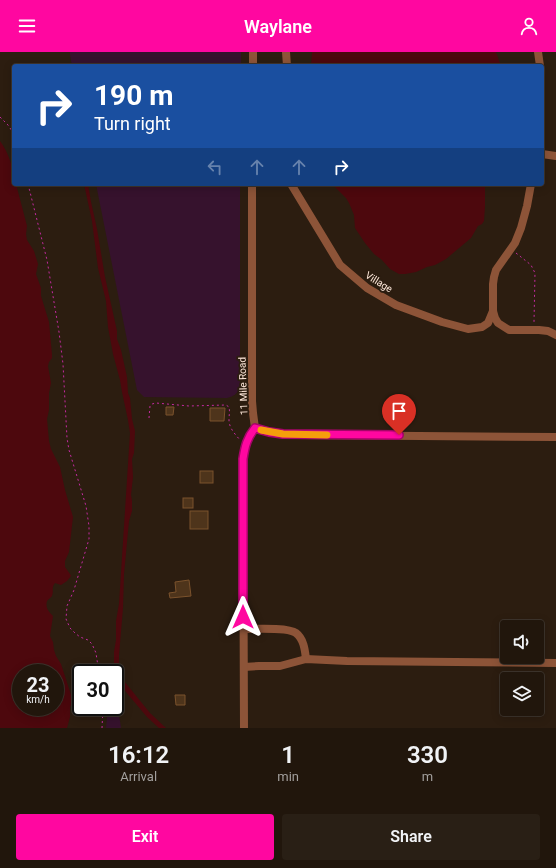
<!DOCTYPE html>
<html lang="en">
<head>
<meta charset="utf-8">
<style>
	body { margin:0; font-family:Roboto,sans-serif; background:#291f15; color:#f1f3f6; height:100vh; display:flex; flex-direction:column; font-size:15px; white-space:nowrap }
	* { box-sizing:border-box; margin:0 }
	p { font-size:13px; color:#a29f9d }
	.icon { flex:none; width:22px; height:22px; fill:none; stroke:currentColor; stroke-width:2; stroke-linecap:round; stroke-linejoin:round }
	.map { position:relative; height:676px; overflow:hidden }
	.drawer { display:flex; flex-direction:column; background:#21160c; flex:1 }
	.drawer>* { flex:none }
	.hud { position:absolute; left:12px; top:12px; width:532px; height:122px; border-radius:4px; box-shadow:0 2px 10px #0003,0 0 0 1px #3e352d; background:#1a4fa0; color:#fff; overflow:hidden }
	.controls { position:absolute; left:500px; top:568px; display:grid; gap:8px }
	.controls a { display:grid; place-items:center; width:44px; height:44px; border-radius:4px; background:#21160c; box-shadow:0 2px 10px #0003,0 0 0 1px #3e352d; font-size:20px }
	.speed { position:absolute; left:12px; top:612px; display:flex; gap:8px; font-size:20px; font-weight:700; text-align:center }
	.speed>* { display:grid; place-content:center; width:52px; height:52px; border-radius:50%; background:#21160c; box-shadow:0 2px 10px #0003,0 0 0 1px #3e352d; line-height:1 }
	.speed small { font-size:10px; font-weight:400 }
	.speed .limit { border:2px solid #111; border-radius:6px; background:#fff; color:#111 }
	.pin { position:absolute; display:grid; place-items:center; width:34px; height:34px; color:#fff; margin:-41px -17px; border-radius:50% 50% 50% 0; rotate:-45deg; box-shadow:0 0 4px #0007 }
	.pin .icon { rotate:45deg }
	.me { position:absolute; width:44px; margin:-22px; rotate:0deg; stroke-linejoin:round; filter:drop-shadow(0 0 3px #0008) }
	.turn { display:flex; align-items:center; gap:14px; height:84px; padding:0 16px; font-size:18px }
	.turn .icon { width:52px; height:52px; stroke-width:2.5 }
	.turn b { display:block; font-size:28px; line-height:34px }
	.lanes { display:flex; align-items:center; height:38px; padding:0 16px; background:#0003; justify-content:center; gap:20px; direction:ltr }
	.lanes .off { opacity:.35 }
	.eta { display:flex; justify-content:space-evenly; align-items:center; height:68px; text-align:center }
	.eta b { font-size:24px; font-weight:600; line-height:28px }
	.cta { display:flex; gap:8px; margin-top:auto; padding:8px 16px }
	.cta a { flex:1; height:46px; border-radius:4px; background:#ff07a0; color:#fff; font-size:16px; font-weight:600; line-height:46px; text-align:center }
	.cta a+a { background:#291f15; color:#f1f3f6 }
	header { display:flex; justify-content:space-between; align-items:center; height:52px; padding:0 16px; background:#ff07a0; color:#fff; font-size:18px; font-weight:600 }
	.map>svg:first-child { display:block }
	.green { fill:#36122d }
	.water { fill:#4d080d; fill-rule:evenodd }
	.building { fill:#4e341b; stroke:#7b522c }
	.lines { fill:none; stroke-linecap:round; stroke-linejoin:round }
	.path { stroke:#c42aa1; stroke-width:1; stroke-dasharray:2 3; stroke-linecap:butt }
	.minor { stroke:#8d5438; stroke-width:8 }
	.route-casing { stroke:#a60568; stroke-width:10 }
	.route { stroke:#ff07a0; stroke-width:7 }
	.slow { stroke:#f59e0b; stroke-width:7 }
	.labels { text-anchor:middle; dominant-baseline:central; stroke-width:4; stroke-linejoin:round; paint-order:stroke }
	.street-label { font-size:10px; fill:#ffe9db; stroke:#2c1d10 }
</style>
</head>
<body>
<header><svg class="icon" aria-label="menu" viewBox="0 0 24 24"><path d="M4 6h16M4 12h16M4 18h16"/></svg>Waylane<svg class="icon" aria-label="person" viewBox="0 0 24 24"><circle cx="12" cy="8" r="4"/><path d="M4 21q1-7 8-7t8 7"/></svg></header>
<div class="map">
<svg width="556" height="676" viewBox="0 0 556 676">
	<rect width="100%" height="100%" fill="#2c1d10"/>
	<!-- green -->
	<g class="green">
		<path d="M70,0H241V14H72L70,3Z"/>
		<path d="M96,132H240V335C237,342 234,344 227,346L144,345L137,338Z"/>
		<path d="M115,653C119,660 120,668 121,676H106L108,655H115Z"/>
	</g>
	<!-- water -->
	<g class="water">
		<path d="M312,0H496L501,14H311Z"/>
		<path d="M0,89C9,101 14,117 14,132H16L27,174L26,182L27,188L34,199L38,212L36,222L41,236V244L49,270L52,303V306L49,310L48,314L51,331L49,341V358L47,367L49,389L51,397L60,415L65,438L73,465L69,500L65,509V515L70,522L71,524L67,529L61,533L55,531C51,536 54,538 52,544C51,546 48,547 47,549C45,556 49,560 53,564L50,584L53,590L54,598L56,604L61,612L73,649L70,655V665L67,676H0ZM21,621H55V655H21Z"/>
		<path d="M84,132H88L91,150L97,177L105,225L117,279V287L121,298L127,325L128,341L130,346L132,367L135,379L134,401L132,407L133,425L131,443L132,449V459L129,469L124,522L123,556L119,603V611L122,624L124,629L150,661L166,676H159L147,665L126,640L120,631L117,625L114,613V600L116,588V569L119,552L130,381L128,368L122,340L120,328L113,302L108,275L106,249L98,216L92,169Z"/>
		<path d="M332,132H485V154L484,169L482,172L478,174L471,186L446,207L435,213L427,215L416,220L405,222H399L390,217L382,208L374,202L365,191L355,176L354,163L349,151L346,146Z"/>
	</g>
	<!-- building -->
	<g class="building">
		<path d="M166,355H174L173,363H166Z"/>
		<path d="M210,356H225L224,369H210Z"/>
		<rect x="200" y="419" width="13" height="12"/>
		<rect x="183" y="446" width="10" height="10"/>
		<rect x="190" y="459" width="18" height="18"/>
		<path d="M189,528L191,544L170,546L169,541L176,540L175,530Z"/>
		<path d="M175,643H185V653H176Z"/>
	</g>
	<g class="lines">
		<!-- path -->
		<g class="path">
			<path d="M0,65L8,73L14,82"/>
			<path d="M28,132L47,208L59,280L63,312L67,386L69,398L86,454L89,474V487L74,538L67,554L66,567L70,576L75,581L80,585L88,588L92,592L96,601L99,621"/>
			<path d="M516,201L531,213L535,221L534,270"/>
			<path d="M149,366L150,354L152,352L156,351L189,354L226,353L229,355C230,359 229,363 229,368C229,376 235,382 240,388"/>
			<path d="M102,676L103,655"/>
		</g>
		<!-- minor -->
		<g class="minor">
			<path d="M286,0L287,14"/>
			<path d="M538,0L540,14"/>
			<path d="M253,14V0"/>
			<path d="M542,102L556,104"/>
			<path d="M291,132L340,213L367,236L396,253L442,270L468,277L482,275L488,271L493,259"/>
			<path d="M531,132L527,154L521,176L515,191L496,218L494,225L493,232V259L495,266L498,271L509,278H539L548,279L556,283"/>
			<path d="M255,376C270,380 283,383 297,383L556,385"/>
			<path d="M244,577C254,577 288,575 296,581C304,587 305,599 306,607"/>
			<path d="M244,615L259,614H280L306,607L347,609L556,611"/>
			<path d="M244,676L243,407C245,394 247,386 255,376L253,361L252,349V132"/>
		</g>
	</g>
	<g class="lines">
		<!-- route casing -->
		<g class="route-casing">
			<path id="route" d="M243,565V407C245,394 247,386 255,376L269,380L283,382L399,383"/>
		</g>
		<!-- route -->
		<use href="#route" class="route"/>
		<!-- slow -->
		<path class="slow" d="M261,378L283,382L327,383"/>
	</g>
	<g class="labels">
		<!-- street labels -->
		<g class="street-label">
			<text transform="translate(379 230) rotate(32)">Village</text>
			<text transform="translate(243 334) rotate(-92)">11 Mile Road</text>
		</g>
	</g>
</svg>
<div class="controls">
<a><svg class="icon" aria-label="sound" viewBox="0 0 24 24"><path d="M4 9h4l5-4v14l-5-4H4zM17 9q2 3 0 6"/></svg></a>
<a><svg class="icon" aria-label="layers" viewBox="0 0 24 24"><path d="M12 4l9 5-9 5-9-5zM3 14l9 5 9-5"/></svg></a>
</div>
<div class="speed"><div>23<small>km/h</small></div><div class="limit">30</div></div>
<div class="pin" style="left:399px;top:383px;background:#d93025"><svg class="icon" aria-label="arrive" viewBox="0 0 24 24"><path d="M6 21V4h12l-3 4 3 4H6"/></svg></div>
<svg class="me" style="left:243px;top:565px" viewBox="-20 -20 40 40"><path d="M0-17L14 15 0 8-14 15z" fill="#ff07a0" stroke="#fff" stroke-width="4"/></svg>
<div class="hud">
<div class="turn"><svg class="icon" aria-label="right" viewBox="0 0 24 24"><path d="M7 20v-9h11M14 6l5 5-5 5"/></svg><div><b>190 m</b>Turn right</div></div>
<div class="lanes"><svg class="icon off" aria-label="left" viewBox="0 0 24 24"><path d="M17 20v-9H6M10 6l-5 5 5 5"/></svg><svg class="icon off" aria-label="ahead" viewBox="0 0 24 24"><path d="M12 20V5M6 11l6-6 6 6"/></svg><svg class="icon off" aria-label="ahead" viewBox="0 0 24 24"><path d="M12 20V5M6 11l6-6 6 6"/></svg><svg class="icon" aria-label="right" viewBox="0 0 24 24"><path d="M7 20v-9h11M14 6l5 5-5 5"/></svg></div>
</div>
</div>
<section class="drawer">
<div class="eta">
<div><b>16:12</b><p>Arrival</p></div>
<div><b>1</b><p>min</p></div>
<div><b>330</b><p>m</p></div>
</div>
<div class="cta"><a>Exit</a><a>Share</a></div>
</section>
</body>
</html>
